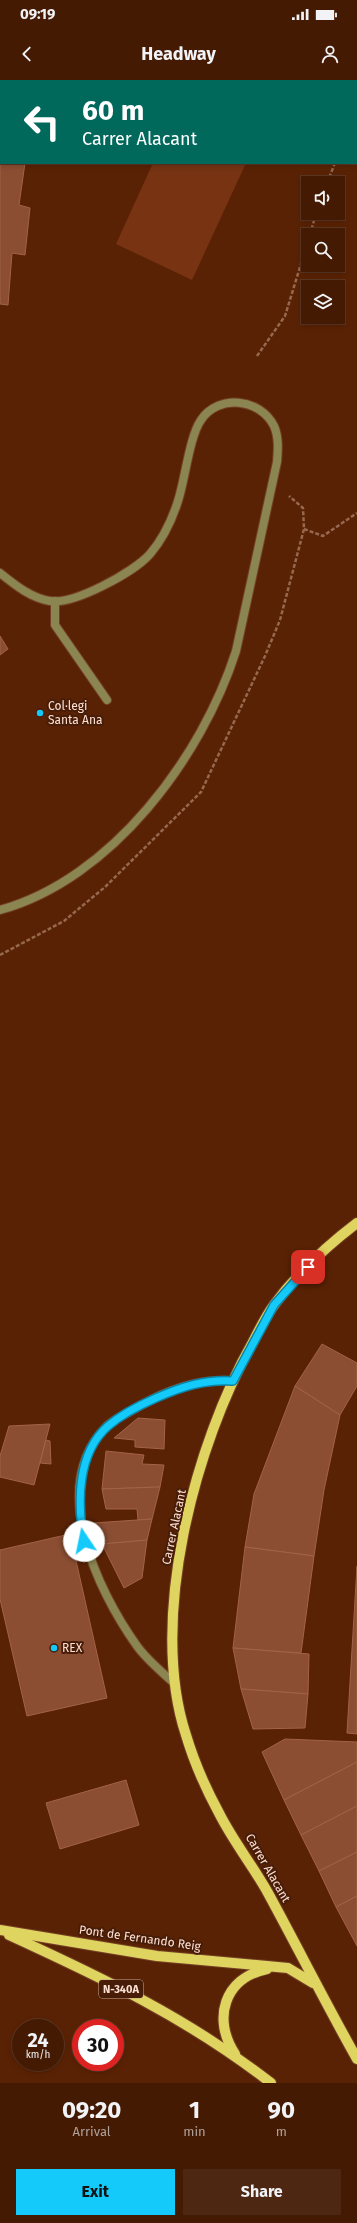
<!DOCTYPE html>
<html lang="en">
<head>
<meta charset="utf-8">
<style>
	body { margin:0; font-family:"Fira Sans",sans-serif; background:#4e2712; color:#f1f3f6; height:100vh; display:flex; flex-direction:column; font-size:15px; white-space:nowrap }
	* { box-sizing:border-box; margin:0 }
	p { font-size:13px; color:#afa19a }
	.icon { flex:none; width:22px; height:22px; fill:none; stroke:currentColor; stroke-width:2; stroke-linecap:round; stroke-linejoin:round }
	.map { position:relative; height:2003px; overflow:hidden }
	.side { display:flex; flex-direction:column; background:#441a03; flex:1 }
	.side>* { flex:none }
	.top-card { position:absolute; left:0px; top:0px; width:357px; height:84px; box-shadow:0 2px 6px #0003,0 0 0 1px #5c3825; background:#00695c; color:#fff; overflow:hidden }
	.controls { position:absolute; left:301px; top:96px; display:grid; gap:8px }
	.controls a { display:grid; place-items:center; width:44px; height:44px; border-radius:0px; background:#441a03; box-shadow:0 2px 6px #0003,0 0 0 1px #5c3825; font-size:20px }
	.speed { position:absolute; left:12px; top:1939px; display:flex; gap:8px; font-size:20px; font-weight:700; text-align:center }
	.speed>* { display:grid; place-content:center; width:52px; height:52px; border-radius:50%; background:#441a03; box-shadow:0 2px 6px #0003,0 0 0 1px #5c3825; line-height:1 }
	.speed small { font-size:10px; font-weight:400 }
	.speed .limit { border:6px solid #d22; background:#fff; color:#111 }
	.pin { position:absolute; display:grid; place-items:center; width:34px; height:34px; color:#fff; margin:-17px; border-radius:8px; box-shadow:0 2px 6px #0006 }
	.me { position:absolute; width:44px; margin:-22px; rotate:349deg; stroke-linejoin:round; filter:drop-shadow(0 0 3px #0008) }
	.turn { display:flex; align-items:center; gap:14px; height:84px; padding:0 16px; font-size:18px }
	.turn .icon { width:52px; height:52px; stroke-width:2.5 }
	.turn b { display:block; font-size:28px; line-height:34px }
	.eta { display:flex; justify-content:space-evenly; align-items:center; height:68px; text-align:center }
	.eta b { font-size:24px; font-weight:700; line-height:28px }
	.cta { display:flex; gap:8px; margin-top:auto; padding:8px 16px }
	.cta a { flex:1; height:46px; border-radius:0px; background:#13cafb; color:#111; font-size:16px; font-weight:700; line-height:46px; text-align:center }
	.cta a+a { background:#4e2712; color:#f1f3f6 }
	.status { display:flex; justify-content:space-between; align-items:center; height:28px; padding:0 20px; background:#441a03; direction:ltr }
	.status svg { height:11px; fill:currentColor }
	header { display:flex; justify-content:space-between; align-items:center; height:52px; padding:0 16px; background:#441a03; font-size:18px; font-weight:700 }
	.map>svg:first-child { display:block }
	.green { fill:#773312 }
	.building { fill:#8b4e33; stroke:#a26347 }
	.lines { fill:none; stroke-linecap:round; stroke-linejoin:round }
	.service-casing { stroke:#744025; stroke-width:10 }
	.minor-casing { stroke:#744025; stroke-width:10 }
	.primary-casing { stroke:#744025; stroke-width:12 }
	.path { stroke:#966850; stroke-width:2.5; stroke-dasharray:4 2; stroke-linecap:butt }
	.service { stroke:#8a8551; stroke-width:8 }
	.minor { stroke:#8a8551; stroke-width:8 }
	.primary { stroke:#dfd460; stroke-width:10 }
	.route-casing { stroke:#0c83a3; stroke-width:10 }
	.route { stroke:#13cafb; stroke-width:7 }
	.poi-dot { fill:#13cafb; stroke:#481d08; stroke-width:1.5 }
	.labels { text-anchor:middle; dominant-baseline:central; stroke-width:4; stroke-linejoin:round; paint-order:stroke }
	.shield { fill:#481d08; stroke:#c7a697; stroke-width:1 }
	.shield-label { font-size:11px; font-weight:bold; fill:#fde0d4 }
	.poi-label { font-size:12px; fill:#fde0d4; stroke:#481d08; text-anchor:start }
	.street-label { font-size:12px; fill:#fde0d4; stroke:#481d08 }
</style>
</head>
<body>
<div class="status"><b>09:19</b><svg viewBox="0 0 49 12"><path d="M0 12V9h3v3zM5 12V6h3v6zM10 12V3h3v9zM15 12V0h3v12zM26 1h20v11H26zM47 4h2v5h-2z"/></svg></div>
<header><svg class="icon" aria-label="back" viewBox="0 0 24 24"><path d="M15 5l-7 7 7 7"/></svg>Headway<svg class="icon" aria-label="person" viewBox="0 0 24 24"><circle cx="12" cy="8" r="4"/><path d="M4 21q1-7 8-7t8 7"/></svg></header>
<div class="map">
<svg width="357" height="2003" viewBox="0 0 357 2003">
	<rect width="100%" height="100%" fill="#5a2204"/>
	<!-- green -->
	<path class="green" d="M153,83H246L192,200L116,164Z"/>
	<!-- building -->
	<g class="building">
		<path d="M0,0H36L1,1V83H25L19,125L30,128L25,175L12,173L8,225L0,224Z"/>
		<path d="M0,556L8,569L0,575Z"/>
		<path d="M322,1264L357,1283V1306L340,1335L295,1306Z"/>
		<path d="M295,1306L340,1335L324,1410L314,1476L245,1467L254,1414Z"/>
		<path d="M138,1338L165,1340L164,1369L135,1367V1360L114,1358Z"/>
		<path d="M50,1344L34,1405L0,1397V1376L9,1346Z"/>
		<path d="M46,1360L50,1361L51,1384L40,1383Z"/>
		<path d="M106,1371L144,1375L142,1384L164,1385L160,1407L102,1409Z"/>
		<path d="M160,1407L152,1439L138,1440L137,1429H106L102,1409Z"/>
		<path d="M152,1439L147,1460L102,1464L93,1443Z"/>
		<path d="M70,1454L107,1618L27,1636L0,1519V1470Z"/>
		<path d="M147,1460L142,1498L124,1508L102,1464Z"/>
		<path d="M245,1467L314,1476L301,1573L233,1568Z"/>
		<path d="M357,1486V1654L347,1653Z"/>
		<path d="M233,1568L309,1574L308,1614L241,1609Z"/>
		<path d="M241,1609L308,1614L305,1648L253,1649Z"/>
		<path d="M285,1659L357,1662V1682L284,1720L262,1672Z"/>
		<path d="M357,1682V1726L301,1755L284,1720Z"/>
		<path d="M126,1700L139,1745L60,1769L46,1723Z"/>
		<path d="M357,1726V1772L319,1791L301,1755Z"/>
		<path d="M357,1772V1816L336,1827L319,1791Z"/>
		<path d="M357,1816V1866L336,1827Z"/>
	</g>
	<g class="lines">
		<!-- service casing -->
		<g class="service-casing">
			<path id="service" d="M55,521V545L107,620"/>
		</g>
		<!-- minor casing -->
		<g class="minor-casing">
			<g id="minor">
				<path d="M0,493C15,505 31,518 50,521C74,525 134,492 150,474C162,460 171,442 177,424C185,402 189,357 201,340C218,314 260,318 274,346C279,357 278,370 277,382L236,571C202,677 112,799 0,830"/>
				<path d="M175,1604C162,1592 147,1580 137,1566C97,1510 47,1405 107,1346C116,1338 128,1333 138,1327C167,1310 199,1298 233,1301"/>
			</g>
		</g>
		<!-- primary casing -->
		<g class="primary-casing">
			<g id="primary">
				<path d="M357,1143C328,1165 296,1195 274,1225C266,1236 259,1250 253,1262C195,1364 148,1540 186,1655C194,1682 206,1709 219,1733C233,1761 253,1786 268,1813C298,1868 326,1924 357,1979"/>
				<path d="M0,1850L157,1876L288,1888L313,1903"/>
				<path d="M9,1855C103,1898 189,1939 271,2003"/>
				<path d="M235,1974C212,1939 224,1898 267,1889"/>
			</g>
		</g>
		<!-- path -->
		<g class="path">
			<path d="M339,0V1"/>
			<path d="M327,103L335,83"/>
			<path d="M310,155L316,133"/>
			<path d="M257,276L285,236L308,161"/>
			<path d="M304,449L323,456L357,433"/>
			<path d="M0,875L64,841L105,807L201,712L265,576L280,540L304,449L303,428L289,416"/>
		</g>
		<!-- service -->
		<use href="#service" class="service"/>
		<!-- minor -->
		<use href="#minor" class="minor"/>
		<!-- primary -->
		<use href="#primary" class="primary"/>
	</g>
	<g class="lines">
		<!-- route casing -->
		<g class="route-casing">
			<path id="route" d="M84,1461C77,1423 77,1373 108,1346C122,1334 140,1325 156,1318C181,1307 205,1299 233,1301L274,1225L308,1187"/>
		</g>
		<!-- route -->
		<use href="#route" class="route"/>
	</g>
	<!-- markers -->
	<g class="poi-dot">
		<circle cx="40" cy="633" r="4"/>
		<circle cx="54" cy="1568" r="4"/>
	</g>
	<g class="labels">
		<!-- shield labels -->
		<rect class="shield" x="99" y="1900" width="44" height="18" rx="3"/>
		<g class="shield-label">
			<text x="121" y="1909">N-340A</text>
		</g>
		<!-- poi labels -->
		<g class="poi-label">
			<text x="48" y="626">Col·legi<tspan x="48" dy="14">Santa Ana</tspan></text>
			<text x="62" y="1568">REX</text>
		</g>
		<!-- street labels -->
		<g class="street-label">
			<text transform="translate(174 1447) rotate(-78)">Carrer Alacant</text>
			<text transform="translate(268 1788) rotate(60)">Carrer Alacant</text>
			<text transform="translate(140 1858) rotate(8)">Pont de Fernando Reig</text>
		</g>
	</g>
</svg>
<div class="controls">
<a><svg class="icon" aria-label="sound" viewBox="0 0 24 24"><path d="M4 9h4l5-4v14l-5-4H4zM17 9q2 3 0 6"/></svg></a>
<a><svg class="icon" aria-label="search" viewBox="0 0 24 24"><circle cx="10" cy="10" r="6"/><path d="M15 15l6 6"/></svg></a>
<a><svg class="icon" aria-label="layers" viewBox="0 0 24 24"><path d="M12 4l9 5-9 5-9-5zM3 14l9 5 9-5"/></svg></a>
</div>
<div class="speed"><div>24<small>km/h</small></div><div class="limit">30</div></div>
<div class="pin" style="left:308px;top:1187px;background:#d93025"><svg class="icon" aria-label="arrive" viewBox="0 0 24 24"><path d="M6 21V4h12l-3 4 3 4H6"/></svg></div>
<svg class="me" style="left:84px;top:1461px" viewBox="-20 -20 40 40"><circle r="19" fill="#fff"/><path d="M0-13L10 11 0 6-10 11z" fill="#13cafb"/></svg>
<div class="top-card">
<div class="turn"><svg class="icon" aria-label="left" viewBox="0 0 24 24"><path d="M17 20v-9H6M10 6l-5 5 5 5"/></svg><div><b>60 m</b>Carrer Alacant</div></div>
</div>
</div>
<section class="side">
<div class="eta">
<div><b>09:20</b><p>Arrival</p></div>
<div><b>1</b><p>min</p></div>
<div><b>90</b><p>m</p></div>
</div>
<div class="cta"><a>Exit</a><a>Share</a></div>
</section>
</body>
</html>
